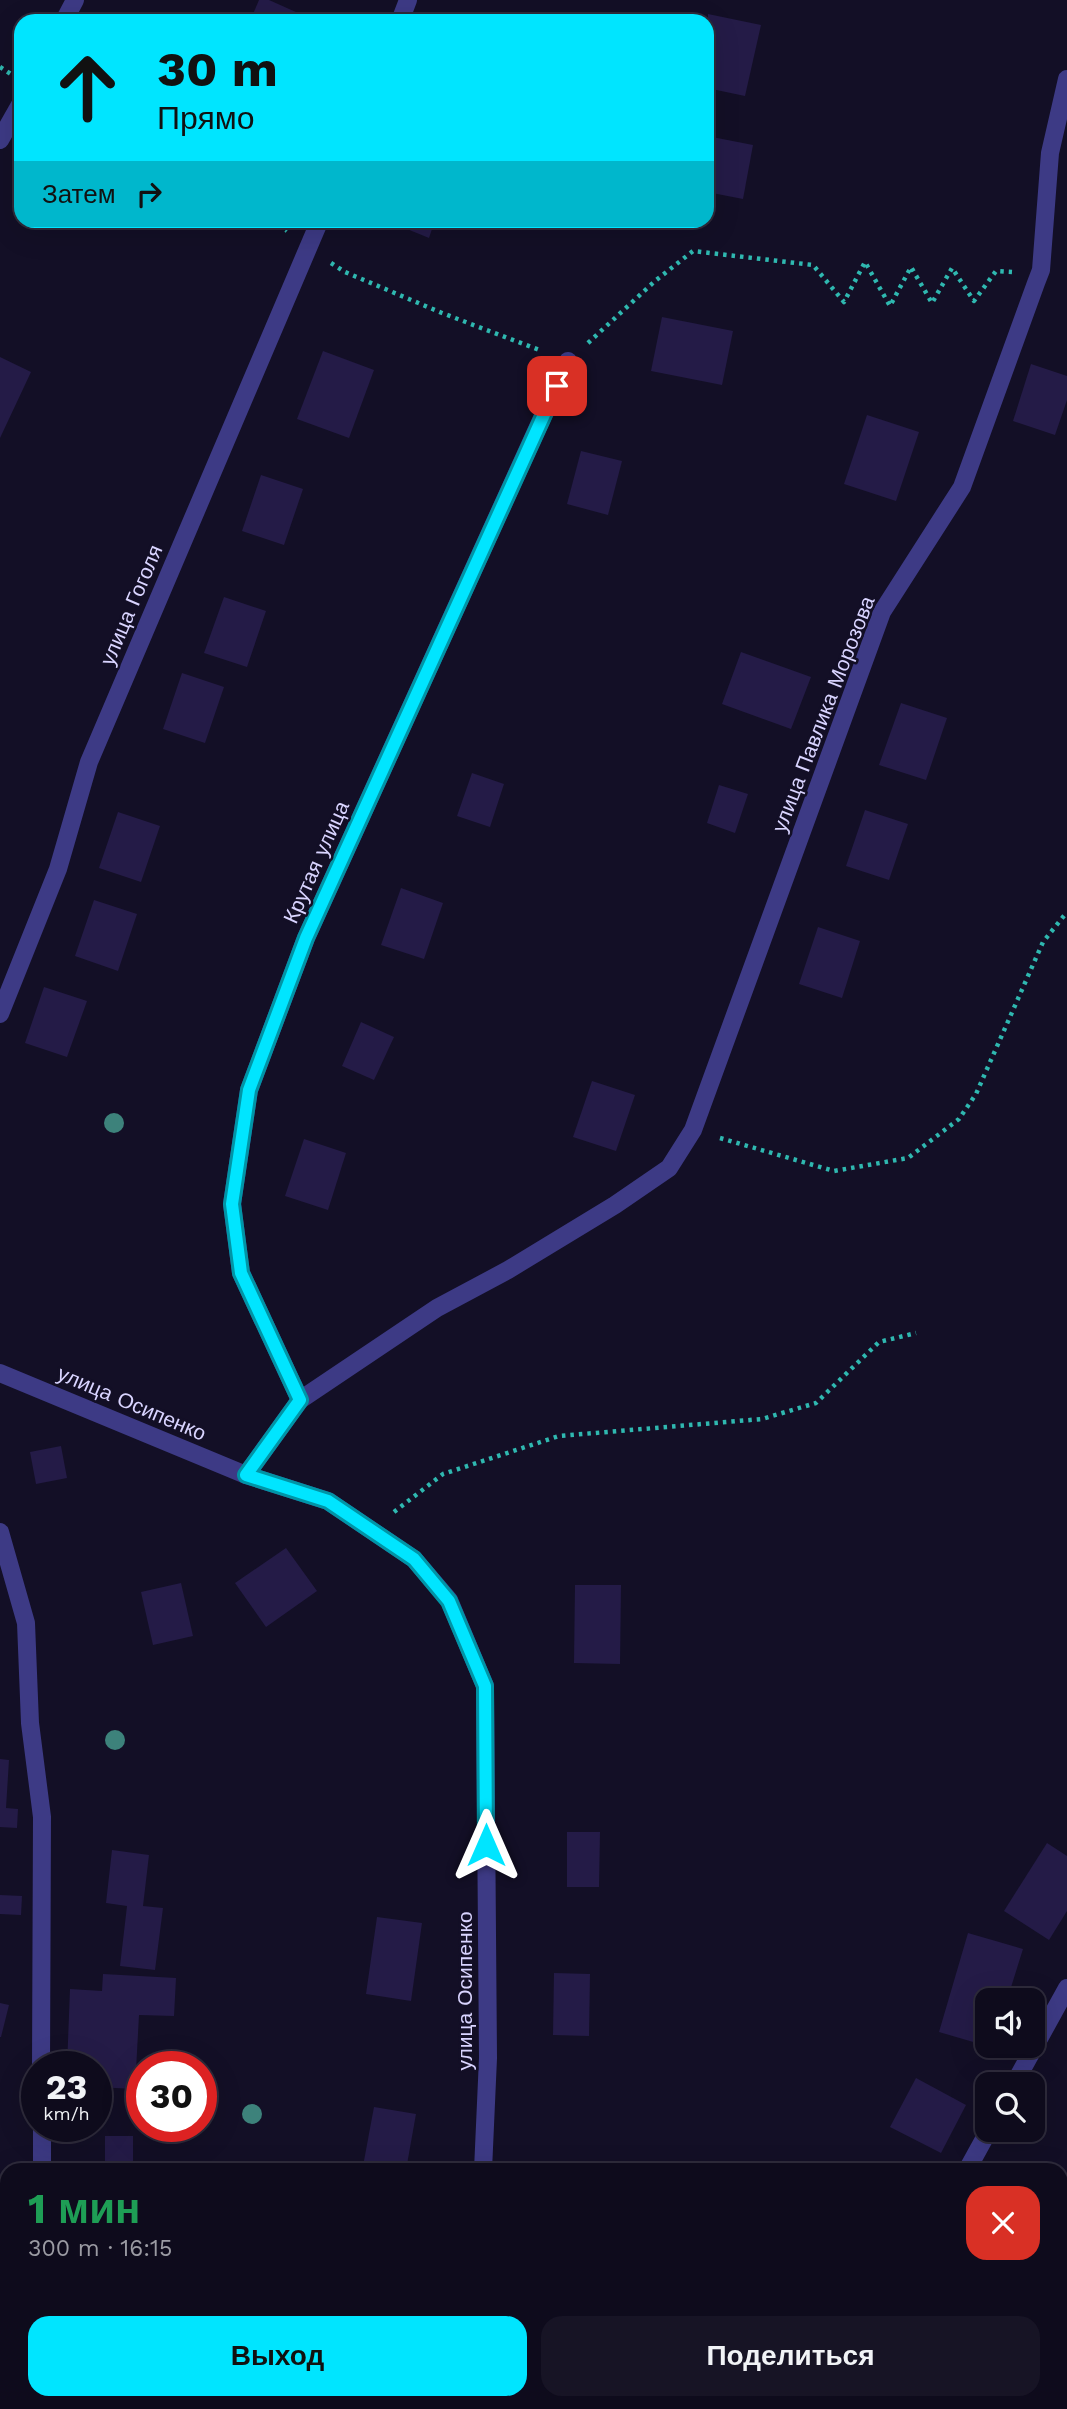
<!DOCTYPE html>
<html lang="ru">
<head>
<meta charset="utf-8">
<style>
	body { margin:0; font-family:"Work Sans",sans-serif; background:#171425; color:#f1f3f6; height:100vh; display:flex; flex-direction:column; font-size:26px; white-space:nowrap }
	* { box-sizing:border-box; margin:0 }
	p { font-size:23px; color:#9b9ba3 }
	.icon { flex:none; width:38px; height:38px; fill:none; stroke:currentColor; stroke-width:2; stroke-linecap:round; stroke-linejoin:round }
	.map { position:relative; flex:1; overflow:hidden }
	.details { position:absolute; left:0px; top:2163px; width:1068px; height:247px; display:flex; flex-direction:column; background:#0e0b1c; border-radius:21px 21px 0 0; box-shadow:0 7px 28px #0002,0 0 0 2px #2e2b3b }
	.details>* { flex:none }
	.top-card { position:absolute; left:14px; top:14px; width:700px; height:214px; border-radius:21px; box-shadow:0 7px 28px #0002,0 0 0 2px #2e2b3b; background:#00e5ff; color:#111; overflow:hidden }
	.tools { position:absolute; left:975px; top:1988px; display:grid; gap:14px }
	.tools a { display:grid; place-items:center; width:70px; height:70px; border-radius:14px; background:#0e0b1c; box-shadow:0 7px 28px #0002,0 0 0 2px #2e2b3b; font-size:35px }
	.speed { position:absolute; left:21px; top:2051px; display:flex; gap:14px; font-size:35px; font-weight:700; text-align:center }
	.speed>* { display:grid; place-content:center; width:91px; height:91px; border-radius:50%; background:#0e0b1c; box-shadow:0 7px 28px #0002,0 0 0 2px #2e2b3b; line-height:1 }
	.speed small { font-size:18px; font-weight:400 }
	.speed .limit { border:10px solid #d22; background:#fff; color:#111 }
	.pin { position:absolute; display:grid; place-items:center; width:60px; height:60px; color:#fff; margin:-30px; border-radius:14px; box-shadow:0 4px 10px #0006 }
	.me { position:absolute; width:77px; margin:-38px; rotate:0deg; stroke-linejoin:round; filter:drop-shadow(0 0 5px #0008) }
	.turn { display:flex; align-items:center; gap:24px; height:147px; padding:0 28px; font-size:32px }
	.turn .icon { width:91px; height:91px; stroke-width:2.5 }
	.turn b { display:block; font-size:49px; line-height:60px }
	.then { display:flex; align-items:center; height:66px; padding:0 28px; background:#0003; gap:14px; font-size:26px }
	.round { display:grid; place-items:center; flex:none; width:74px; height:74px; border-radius:21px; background:#171425 }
	.summary { display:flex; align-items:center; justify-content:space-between; height:119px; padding:0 28px }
	h1 { font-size:42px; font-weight:700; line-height:52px; color:#1e9e55 }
	.button { display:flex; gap:14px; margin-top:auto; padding:14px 28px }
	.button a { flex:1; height:80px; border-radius:21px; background:#00e5ff; color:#111; font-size:28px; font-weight:700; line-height:80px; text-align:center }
	.button a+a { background:#171425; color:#f1f3f6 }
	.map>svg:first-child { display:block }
	.building { fill:#241b47 }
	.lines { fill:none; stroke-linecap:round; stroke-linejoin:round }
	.path { stroke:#2fb8b0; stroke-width:4.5; stroke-dasharray:3.5 5; stroke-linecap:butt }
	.minor { stroke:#3d3a85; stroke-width:18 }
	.tree { fill:#3d827b }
	.route-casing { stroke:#0095a6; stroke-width:18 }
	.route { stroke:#00e5ff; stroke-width:12 }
	.labels { text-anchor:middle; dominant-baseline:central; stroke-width:5; stroke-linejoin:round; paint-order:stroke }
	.street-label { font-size:21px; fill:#d9d4ff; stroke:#130f26 }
</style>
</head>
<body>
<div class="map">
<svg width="1067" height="2409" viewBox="0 0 1067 2409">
	<rect width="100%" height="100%" fill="#130f26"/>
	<!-- building -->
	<g class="building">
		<path d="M259,0H269L316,21H250Z"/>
		<path d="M708,14L761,25L745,96L707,88Z"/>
		<path d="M707,136L753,145L743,199L707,192Z"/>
		<path d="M385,220H435L429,238Z"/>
		<path d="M662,317L733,331L722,385L651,371Z"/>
		<path d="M323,351L374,370L349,438L297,419Z"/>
		<path d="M0,357L31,372L0,438Z"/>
		<path d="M1031,364L1067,376V400L1055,435L1013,421Z"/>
		<path d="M867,415L919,432L896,501L844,484Z"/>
		<path d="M581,451L622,461L608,515L567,504Z"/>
		<path d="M261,475L303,489L284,545L242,531Z"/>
		<path d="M224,597L266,611L247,667L204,653Z"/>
		<path d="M741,652L811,677L791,729L722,704Z"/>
		<path d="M182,673L224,687L205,743L163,729Z"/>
		<path d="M901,703L947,718L926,780L879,765Z"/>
		<path d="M472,773L504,784L490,827L457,816Z"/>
		<path d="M719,785L748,794L735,833L707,823Z"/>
		<path d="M865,810L908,824L889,880L846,866Z"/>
		<path d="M118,812L160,826L141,882L99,868Z"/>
		<path d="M401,888L443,903L424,959L381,945Z"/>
		<path d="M94,900L137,914L118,971L75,956Z"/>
		<path d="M818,927L860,941L842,998L799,984Z"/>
		<path d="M44,987L87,1001L67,1057L25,1043Z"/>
		<path d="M361,1022L394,1037L374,1080L342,1066Z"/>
		<path d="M592,1081L635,1095L616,1151L573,1137Z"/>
		<path d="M304,1139L346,1153L328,1210L285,1196Z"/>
		<path d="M61,1446L67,1478L36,1484L30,1452Z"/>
		<path d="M286,1548L317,1591L266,1627L235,1583Z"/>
		<path d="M181,1583L193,1636L153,1645L141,1592Z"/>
		<path d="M575,1585H621L620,1664L574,1663Z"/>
		<path d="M0,1759L9,1760L6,1808L18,1809L17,1828L0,1827Z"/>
		<path d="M567,1832H600L599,1887H567Z"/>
		<path d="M1047,1843L1067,1856V1911L1049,1940L1004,1911Z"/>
		<path d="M112,1850L149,1855L143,1906L163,1908L155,1970L120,1966L127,1906L106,1903Z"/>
		<path d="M0,1895L22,1896L21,1915L0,1914Z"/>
		<path d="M377,1917L422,1923L411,2001L366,1994Z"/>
		<path d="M968,1933L1023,1949L1007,2000H987V2046L939,2032Z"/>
		<path d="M554,1973L590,1974L589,2036L553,2035Z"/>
		<path d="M103,1974L176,1978L174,2016L139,2015L135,2089L96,2087V2067H67L70,1989L102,1991Z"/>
		<path d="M0,2003L9,2005L1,2037H0Z"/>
		<path d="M916,2078L966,2105L941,2153L890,2127Z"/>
		<path d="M374,2107L416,2114L406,2170H384L363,2166Z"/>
		<rect x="105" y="2136" width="28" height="34"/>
		<path d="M1060,2201L1067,2203V2260L1060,2258Z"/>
		<path d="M1060,2285L1067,2287V2306L1061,2325Z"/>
		<rect x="760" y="2403" width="80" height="6"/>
	</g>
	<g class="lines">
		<!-- path -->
		<g class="path">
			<path d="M0,67L14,76"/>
			<path d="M272,220L287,231"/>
			<path d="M331,263L345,272L442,313L542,351"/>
			<path d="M588,343L655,281L693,251L813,265L844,302L865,262L890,306L911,267L932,303L952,268L974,301L996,271L1012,272"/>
			<path d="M720,1138L834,1171L908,1158L959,1119L976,1094L1043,942L1067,912"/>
			<path d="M394,1512L443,1474L559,1436L762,1419L816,1403L879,1342L916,1333"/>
		</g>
		<!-- minor -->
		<g class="minor">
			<path d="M64,21L75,0"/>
			<path d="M400,21L408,0"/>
			<path d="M0,140L21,103"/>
			<path d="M0,1014L58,869L89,762L320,220"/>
			<path d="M0,1373L246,1475L328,1501L414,1559L449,1600L485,1686L488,2058L483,2170"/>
			<path d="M300,1400L241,1273L232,1204L249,1090L306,938L568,361"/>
			<path d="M246,1475L300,1400L437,1308L508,1270L615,1205L669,1168L693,1130L882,612L962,487L1036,283L1041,270L1050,153L1067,79"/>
			<path d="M0,1532L26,1623L30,1723L42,1817L41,2067"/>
			<path d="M1014,2084L1067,1988"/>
			<path d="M42,2126V2170"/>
			<path d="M967,2170L989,2130"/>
			<path d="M1060,2388H1067"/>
			<path d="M37,2409L38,2403"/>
			<path d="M420,2409L424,2403"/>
			<path d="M875,2409L876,2403"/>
		</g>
	</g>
	<!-- trees -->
	<g class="tree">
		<circle cx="114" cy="1123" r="10"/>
		<circle cx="115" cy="1740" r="10"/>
		<circle cx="252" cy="2114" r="10"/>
	</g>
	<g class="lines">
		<!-- route casing -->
		<g class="route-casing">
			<path id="route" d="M486,1845L485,1686L449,1601L414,1559L328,1501L246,1475L300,1400L241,1273L232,1204L249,1090L306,938L557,386"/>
		</g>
		<!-- route -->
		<use href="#route" class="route"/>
	</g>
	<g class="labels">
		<!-- street labels -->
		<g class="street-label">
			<text transform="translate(131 605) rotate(-67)">улица Гоголя</text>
			<text transform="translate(823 714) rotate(-69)">улица Павлика Морозова</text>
			<text transform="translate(316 862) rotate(-66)">Крутая улица</text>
			<text transform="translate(132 1403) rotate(23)">улица Осипенко</text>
			<text transform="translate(464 1991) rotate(-90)">улица Осипенко</text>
		</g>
	</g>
</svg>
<div class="tools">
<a><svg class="icon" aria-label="sound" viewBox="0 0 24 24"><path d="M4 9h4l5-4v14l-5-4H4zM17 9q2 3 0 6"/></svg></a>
<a><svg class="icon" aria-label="search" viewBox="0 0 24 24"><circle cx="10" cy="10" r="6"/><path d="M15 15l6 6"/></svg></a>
</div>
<div class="speed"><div>23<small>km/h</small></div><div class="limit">30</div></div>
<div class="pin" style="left:557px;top:386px;background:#d93025"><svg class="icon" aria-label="arrive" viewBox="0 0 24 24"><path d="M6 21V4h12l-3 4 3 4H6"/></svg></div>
<svg class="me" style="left:486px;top:1845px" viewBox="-20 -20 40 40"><path d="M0-17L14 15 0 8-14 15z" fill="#00e5ff" stroke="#fff" stroke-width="4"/></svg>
<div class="top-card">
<div class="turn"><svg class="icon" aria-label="ahead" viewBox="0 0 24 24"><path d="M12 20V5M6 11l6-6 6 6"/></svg><div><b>30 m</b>Прямо</div></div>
<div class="then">Затем<svg class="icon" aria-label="right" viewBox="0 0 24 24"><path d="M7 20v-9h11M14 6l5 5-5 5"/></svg></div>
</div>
<section class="details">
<div class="summary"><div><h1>1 мин</h1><p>300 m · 16:15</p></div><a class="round" style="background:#d93025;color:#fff"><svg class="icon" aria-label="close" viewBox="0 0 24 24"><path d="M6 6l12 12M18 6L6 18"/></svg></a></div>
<div class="button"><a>Выход</a><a>Поделиться</a></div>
</section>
</div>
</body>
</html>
